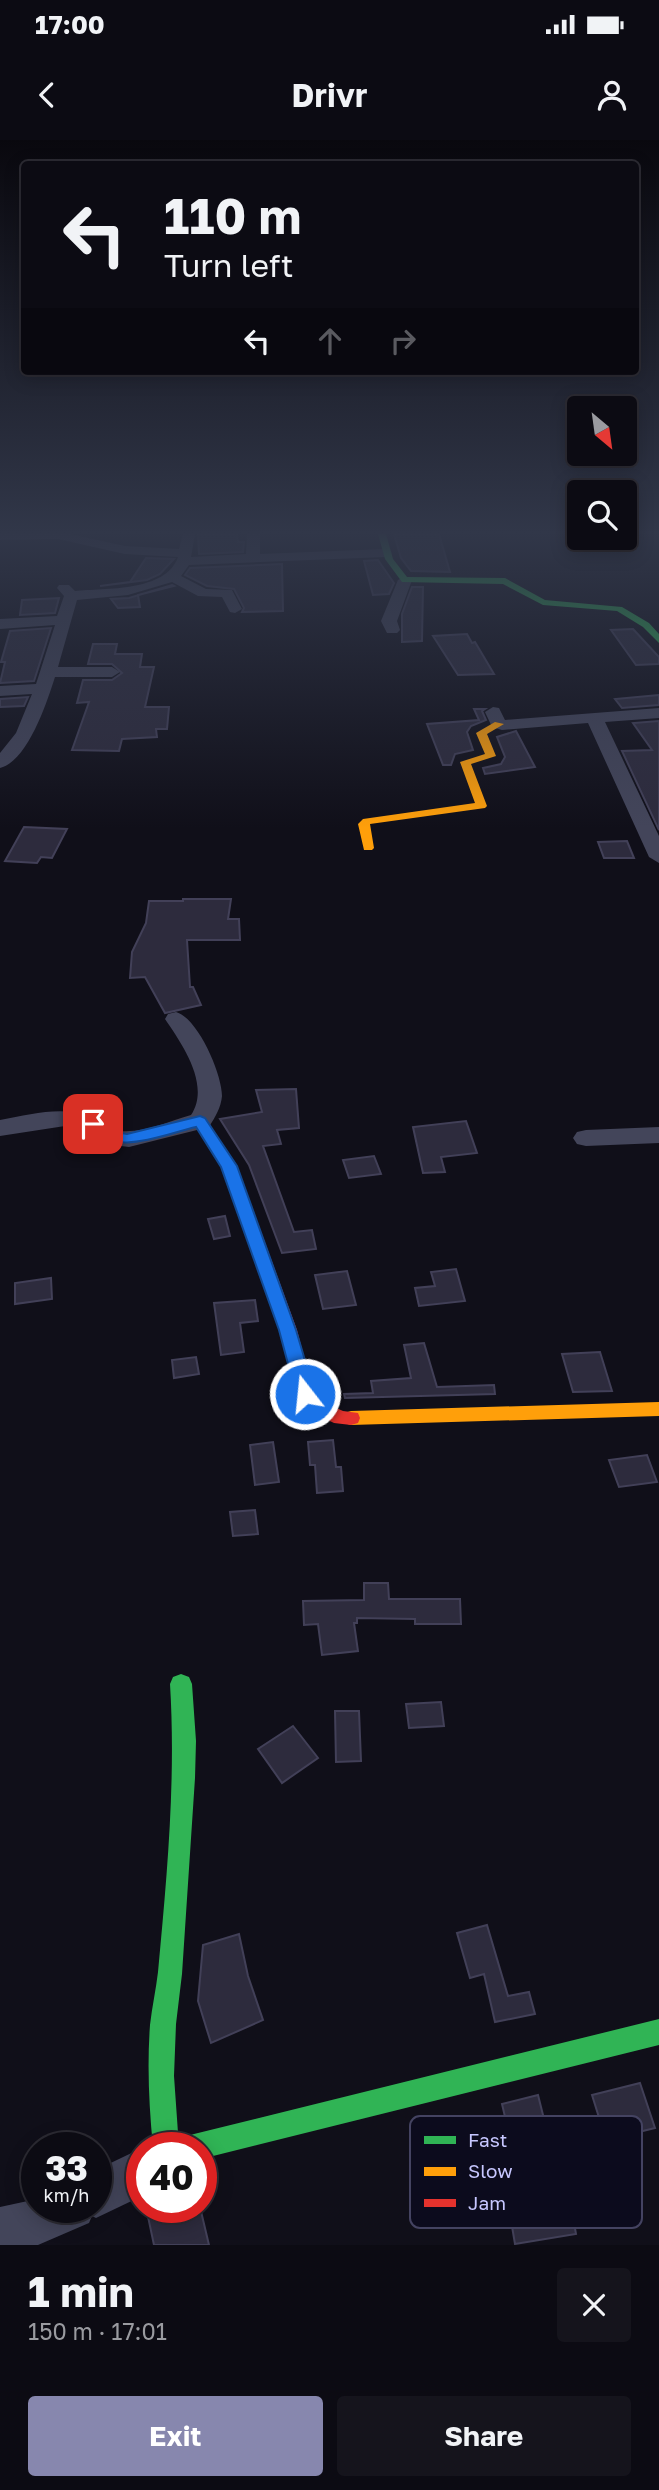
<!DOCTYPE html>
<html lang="en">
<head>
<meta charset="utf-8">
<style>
	body { margin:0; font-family:"Golos Text",sans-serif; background:#15141c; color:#f1f3f6; height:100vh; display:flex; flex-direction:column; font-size:26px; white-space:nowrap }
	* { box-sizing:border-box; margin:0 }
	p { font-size:23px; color:#9a9ba0 }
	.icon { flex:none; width:38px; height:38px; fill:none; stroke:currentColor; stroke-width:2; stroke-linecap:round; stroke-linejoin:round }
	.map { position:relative; height:2105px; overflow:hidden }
	.drawer { display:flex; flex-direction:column; background:#0c0b13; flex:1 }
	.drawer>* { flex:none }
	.hud { position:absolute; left:21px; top:21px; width:618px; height:214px; border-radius:7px; box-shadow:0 4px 18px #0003,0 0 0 2px #2c2b33; background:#0c0b13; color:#f1f3f6; overflow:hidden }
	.needle { width:46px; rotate:151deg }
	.tools { position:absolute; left:567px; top:256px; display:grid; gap:14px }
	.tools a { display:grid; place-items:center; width:70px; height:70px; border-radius:7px; background:#0c0b13; box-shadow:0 4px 18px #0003,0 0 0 2px #2c2b33; font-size:35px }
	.speed { position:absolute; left:21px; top:1992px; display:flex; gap:14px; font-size:35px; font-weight:700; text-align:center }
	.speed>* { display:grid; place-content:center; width:91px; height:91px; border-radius:50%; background:#0c0b13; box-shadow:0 4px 18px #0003,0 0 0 2px #2c2b33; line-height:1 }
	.speed small { font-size:18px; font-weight:400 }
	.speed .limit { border:10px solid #d22; background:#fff; color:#111 }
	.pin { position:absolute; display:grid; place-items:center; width:60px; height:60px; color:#fff; margin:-30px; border-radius:14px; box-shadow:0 4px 10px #0006 }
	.me { position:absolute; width:77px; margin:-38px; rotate:344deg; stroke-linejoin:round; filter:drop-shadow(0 0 5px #0008) }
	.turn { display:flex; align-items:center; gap:24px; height:147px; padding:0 28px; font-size:32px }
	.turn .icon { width:91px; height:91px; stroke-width:2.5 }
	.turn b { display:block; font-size:49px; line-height:60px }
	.lanes { display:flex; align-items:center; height:66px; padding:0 28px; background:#0003; justify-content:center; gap:35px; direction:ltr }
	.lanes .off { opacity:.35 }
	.round { display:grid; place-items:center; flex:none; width:74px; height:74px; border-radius:7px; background:#15141c }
	.summary { display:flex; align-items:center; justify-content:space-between; height:119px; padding:0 28px }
	h1 { font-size:42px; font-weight:700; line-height:52px }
	.action { display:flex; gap:14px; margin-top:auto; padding:14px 28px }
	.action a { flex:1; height:80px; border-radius:7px; background:#8787ae; color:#fff; font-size:28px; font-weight:700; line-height:80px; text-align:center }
	.action a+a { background:#15141c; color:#f1f3f6 }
	.status { display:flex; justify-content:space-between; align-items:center; height:49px; padding:0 35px; background:#0c0b13; direction:ltr }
	.status svg { height:19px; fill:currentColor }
	header { display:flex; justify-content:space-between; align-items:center; height:91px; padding:0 28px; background:#0c0b13; font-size:32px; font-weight:700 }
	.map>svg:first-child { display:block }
	.building { fill:#2d2b3d; stroke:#424058; stroke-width:2 }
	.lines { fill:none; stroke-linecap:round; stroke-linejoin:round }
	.street { fill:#43455a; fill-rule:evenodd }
	.fast { fill:#30b455; fill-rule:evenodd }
	.slow { fill:#ff9f0a; fill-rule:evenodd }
	.jam { fill:#e5322d; fill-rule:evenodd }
	.route { fill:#1a73e8; stroke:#114b97; stroke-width:2 }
	.key { fill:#0c0b1d; stroke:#444361; stroke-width:2 }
	.key-label { font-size:19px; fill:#c7c7ff }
</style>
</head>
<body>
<div class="status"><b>17:00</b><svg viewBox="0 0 49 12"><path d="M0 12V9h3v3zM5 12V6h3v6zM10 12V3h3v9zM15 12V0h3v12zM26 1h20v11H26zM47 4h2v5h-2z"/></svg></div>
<header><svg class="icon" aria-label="back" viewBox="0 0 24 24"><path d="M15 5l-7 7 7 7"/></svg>Drivr<svg class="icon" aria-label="person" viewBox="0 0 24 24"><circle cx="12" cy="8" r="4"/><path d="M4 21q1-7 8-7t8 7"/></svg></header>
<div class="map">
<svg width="659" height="2105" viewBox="0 0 659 2105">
	<rect width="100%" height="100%" fill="#100f19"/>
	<!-- building -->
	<g class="building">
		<path d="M211,394H237L238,402H244L243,412L199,414L198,395Z"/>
		<path d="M394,394H439L450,432L411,431L401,418Z"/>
		<path d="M146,418L174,419L160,434L147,440L100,446L130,442Z"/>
		<path d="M378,420L394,443L389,454L373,455L364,421Z"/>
		<path d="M282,424L283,471L242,472L244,468L234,449L207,446L185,435L190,428Z"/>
		<path d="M172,445L174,446L138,455L140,467L118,468L111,459L129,458Z"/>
		<path d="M412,447H423L422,501L402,502V474Z"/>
		<path d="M59,458L55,473L20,475L22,460Z"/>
		<path d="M51,488L34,541L0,543L5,522H1L10,491Z"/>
		<path d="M633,489L659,517V524L636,525L611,490Z"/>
		<path d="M467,494L472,503L475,502L494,534L458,535L433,496Z"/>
		<path d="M93,504H117L115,514H142L140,527H154L145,567H169L167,589H156L157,597L122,599L119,611L72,610L89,562L77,563L83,540H112L122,533L112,524H88Z"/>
		<path d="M659,555V565L622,568L615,559Z"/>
		<path d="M28,557L24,566L0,567V559Z"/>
		<path d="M474,569H485L482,571L486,580L471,586L467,592L473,610L455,614L451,625H443L427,584L479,580Z"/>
		<path d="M659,581V690L622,611L652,610L633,583Z"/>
		<path d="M516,591L535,627L485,634L483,628L501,624L505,617L497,597Z"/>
		<path d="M24,687L67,689L52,718L41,717L37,723L5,721Z"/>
		<path d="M627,701L634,718H604L598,702Z"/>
		<path d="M183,759H231L228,779H239L240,800H187L190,847H193L201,865L165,873L145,837L130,838L132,812L146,783L149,761H183Z"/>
		<path d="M296,949L299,988L277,990L281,1004L263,1006L294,1092L312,1090L316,1109L282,1113L249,1025L220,979L262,972L256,950Z"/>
		<path d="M466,981L477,1013L441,1017L445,1032L423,1033L413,987Z"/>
		<path d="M374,1016L381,1034L349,1038L343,1020Z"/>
		<path d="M225,1076L230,1096L214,1099L208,1079Z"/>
		<path d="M456,1129L465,1161L419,1166L415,1148L435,1146L431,1132Z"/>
		<path d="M347,1131L356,1165L323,1169L315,1135Z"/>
		<path d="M51,1138L52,1159L15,1164V1143Z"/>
		<path d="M255,1160L258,1181L240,1183L244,1212L221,1215L214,1163Z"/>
		<path d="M424,1203L437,1247L494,1245L495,1254L345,1258L344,1254L373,1253L371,1241L411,1238L404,1205Z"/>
		<path d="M600,1212L612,1251L573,1252L562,1214Z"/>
		<path d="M196,1217L199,1234L174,1238L172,1220Z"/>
		<path d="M333,1300L336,1327H341L343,1351L317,1353L315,1325H310L308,1302Z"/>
		<path d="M273,1302L279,1342L255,1345L250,1305Z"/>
		<path d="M647,1315L657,1342L619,1347L609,1320Z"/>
		<path d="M255,1370L258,1394L233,1396L230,1372Z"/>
		<path d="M364,1443H388L389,1459H460L461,1484H415V1479L357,1478V1483H354L358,1511L322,1515L318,1484L304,1485L303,1461L364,1460Z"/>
		<path d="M441,1562L444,1586L409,1588L406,1564Z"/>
		<path d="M335,1571H359L361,1621L336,1622Z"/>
		<path d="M293,1586L318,1618L282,1643L258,1609Z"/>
		<path d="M487,1785L508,1856L529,1852L535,1874L495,1882L484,1834L470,1838L457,1793Z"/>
		<path d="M239,1794L248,1836L263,1880L211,1903L198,1861L203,1805Z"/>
		<path d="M640,1943L655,1988L606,2000L592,1955Z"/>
		<path d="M538,1955L547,1991L510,1998L502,1964Z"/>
		<path d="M569,2054L576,2094L515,2104L508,2063Z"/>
		<path d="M161,2067H200L209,2105H154L147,2072Z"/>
	</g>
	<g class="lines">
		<!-- street -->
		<g class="street">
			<path d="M0,394H70L125,406L179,409L183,394H195L191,417L246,414L247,394H260V414L385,409L392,413L385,417L189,425L181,436L206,449L232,450L242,469L235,473L230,472L222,457L198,456L172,442L128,455L77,460L58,527H112L120,532L112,537H55C47,562 28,621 0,628V613L16,593L32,554L0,556V546L36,544L55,485L0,489V479L57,476L64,456L57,448L59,445H69L75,451C105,448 166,452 178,417L125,414L58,399L0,400Z"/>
			<path d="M405,436L412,440L397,481L400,490L397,493H387L381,481L398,440Z"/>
			<path d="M493,567L499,568L505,580L659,568V578L605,582L659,696V723L649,717L588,583L502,590L492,587L485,572Z"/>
			<path d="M176,872C198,878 222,934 222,956C221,968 215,977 209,987L129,1007L105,1004L82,990L65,986L0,996V980C32,974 60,966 92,976C103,979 111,989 121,991C144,993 170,981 191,975C211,945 182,904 165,879L168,874Z"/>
			<path d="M659,987V1003L586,1006L577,1004L573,998L577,992L586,990Z"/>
			<path d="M142,2008V2056L96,2078L92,2076L89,2083L38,2105H0V2067L37,2059V2067H96V2030Z"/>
		</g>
		<!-- fast -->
		<g class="fast">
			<path d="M378,394H386L393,419L407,437L505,438L545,460L622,467L649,483L659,494V503L643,487L617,471L543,465L503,444L402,442L385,419Z"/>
			<path d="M181,1534L189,1537L192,1544L196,1601L195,1638L182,1834L176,1884L174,1936L179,2007H153C149,1966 147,1926 150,1885C152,1867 156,1849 158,1832C167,1736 176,1640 170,1544L173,1537Z"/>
			<path d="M659,1879V1905L201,2019V2007H181L184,1997L194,1994Z"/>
		</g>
		<!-- slow -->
		<g class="slow">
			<path d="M495,582L504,584L487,594L496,616L471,624L487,666L485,668L370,684L374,708L372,710H364L358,684L363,679L475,663L460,622L485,614L476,593Z"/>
			<path d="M659,1262V1276L351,1285L344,1283L342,1278L344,1273L351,1271Z"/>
		</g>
		<!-- jam -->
		<path class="jam" d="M200,976L205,978L237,1026L297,1190L313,1251L325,1263L343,1271L358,1273L360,1278L358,1283L351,1285L334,1283L313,1273L299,1259L279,1190L221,1026L193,981Z"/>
	</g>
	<!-- sky -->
	<linearGradient id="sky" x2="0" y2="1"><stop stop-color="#09080e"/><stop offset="0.57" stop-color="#313749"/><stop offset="1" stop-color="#313749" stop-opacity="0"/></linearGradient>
	<rect width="659" height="688" fill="url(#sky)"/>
	<!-- route -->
	<path class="route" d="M200,976L205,978L237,1026L296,1190L315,1254L312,1259L305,1261L299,1259L296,1254L279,1190L221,1027L196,987C162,995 111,1019 86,984L93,979L110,991L127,994Z"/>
	<!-- legend -->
	<rect x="410" y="1976" width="232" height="112" rx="10" class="key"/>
	<rect x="424" y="1996" width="32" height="8" fill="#30b455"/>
	<rect x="424" y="2027" width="32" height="9" fill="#ff9f0a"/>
	<rect x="424" y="2059" width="32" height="8" fill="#e5322d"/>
	<g class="key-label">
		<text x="468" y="2007">Fast</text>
		<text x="468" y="2038">Slow</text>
		<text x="468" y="2070">Jam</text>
	</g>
</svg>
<div class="tools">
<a><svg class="needle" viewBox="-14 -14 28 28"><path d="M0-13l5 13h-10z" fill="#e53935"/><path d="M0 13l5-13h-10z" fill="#9a9ba0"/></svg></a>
<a><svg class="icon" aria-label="search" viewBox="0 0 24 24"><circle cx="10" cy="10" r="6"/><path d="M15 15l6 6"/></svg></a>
</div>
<div class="speed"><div>33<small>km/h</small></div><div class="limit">40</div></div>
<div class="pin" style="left:93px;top:984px;background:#d93025"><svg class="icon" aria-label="arrive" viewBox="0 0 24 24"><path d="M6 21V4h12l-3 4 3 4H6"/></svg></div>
<svg class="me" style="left:305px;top:1254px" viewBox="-20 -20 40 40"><circle r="17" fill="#1a73e8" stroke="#fff" stroke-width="3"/><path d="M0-11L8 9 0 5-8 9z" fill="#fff"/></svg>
<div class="hud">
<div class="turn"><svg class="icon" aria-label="left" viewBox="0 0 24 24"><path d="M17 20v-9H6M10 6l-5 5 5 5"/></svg><div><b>110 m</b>Turn left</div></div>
<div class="lanes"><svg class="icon" aria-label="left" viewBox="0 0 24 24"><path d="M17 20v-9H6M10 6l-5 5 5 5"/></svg><svg class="icon off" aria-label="ahead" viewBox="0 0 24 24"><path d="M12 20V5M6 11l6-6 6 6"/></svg><svg class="icon off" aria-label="right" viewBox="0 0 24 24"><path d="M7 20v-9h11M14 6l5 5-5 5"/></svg></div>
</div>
</div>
<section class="drawer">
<div class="summary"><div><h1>1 min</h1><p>150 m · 17:01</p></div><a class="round"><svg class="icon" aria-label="close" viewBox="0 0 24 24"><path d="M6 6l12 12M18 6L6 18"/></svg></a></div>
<div class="action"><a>Exit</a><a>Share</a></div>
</section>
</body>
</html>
